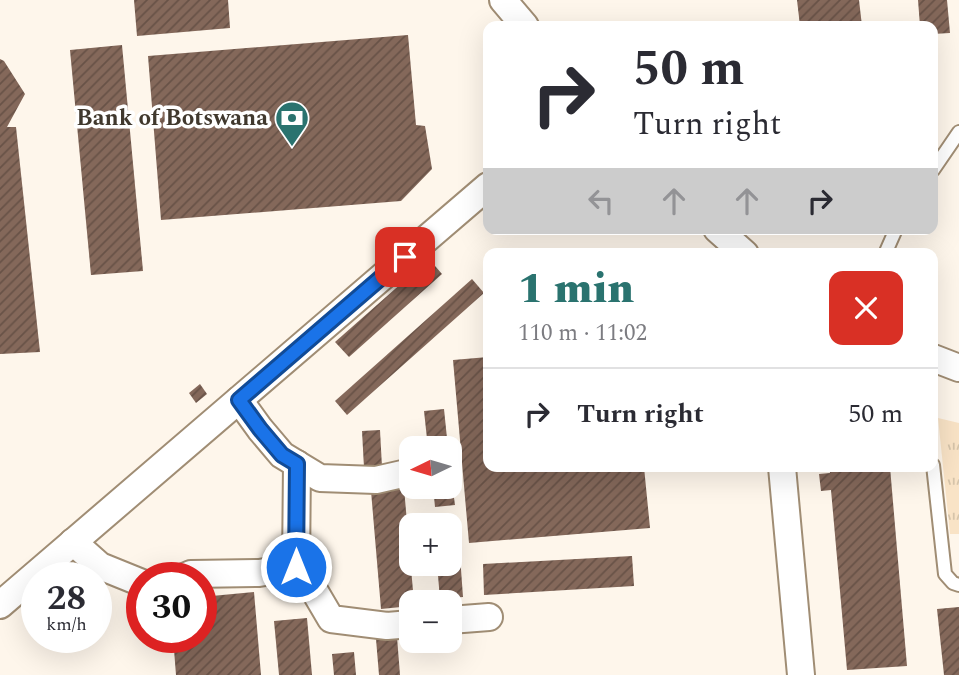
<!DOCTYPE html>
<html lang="en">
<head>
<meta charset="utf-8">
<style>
	body { margin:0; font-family:Spectral,serif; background:#f7f7f7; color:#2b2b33; height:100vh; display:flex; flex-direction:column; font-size:26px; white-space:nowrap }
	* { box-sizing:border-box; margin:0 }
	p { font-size:23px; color:#7c7c81 }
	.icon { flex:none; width:38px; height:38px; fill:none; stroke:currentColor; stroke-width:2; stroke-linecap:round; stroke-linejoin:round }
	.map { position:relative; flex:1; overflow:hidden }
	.sheet { position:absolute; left:483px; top:248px; width:455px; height:224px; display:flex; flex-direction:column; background:#fff; border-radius:14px; box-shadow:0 7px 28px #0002 }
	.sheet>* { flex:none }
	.banner { position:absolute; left:483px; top:21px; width:455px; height:214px; border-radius:14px; box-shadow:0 7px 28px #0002; background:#fff; color:#2b2b33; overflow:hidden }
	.needle { width:46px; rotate:265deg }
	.buttons { position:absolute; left:399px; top:436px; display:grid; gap:14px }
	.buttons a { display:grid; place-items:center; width:63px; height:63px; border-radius:14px; background:#fff; box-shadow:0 7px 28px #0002; font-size:35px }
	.speed { position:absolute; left:21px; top:562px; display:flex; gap:14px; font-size:35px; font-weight:700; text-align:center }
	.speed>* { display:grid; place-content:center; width:91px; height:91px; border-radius:50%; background:#fff; box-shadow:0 7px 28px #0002; line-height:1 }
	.speed small { font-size:18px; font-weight:400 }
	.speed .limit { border:10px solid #d22; background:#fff; color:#111 }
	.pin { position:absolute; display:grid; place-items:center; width:60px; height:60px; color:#fff; margin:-30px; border-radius:14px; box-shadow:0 4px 10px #0006 }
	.me { position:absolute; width:77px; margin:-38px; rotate:0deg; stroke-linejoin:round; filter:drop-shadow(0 0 5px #0008) }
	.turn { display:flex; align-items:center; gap:24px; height:147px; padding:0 35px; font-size:32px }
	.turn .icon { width:91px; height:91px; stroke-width:2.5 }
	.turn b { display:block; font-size:49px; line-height:60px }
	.lanes { display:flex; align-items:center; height:66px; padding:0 35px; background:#0003; justify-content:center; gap:35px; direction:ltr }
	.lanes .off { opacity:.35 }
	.round { display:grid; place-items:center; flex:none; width:74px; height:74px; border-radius:14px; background:#f7f7f7 }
	.head { display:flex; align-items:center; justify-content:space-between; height:119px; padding:0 35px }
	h1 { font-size:42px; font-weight:800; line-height:52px; color:#2a736f }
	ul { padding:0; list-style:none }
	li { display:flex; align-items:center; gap:21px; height:91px; padding:0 35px; border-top:2px solid #e1e1e2 }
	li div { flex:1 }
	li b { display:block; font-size:26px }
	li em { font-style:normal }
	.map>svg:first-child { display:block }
	.grass { fill:url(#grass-tufts) }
	.building { fill:url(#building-hatch) }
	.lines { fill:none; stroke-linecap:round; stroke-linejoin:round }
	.lane-casing { stroke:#a08d74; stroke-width:16 }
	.street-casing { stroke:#a08d74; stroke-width:30 }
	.lane { stroke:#fff; stroke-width:12 }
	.street { stroke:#fff; stroke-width:26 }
	.route-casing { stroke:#114b97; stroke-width:18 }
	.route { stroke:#1a73e8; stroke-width:12 }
	.labels { text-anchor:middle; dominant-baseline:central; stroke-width:7; stroke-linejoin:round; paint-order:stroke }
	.poi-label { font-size:23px; font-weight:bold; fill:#40382d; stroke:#fff; text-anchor:end }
</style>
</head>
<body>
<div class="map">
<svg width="959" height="675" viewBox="0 0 959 675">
	<defs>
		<pattern id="grass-tufts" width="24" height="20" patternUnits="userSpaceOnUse" patternTransform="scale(1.75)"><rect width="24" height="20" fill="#f9e3c6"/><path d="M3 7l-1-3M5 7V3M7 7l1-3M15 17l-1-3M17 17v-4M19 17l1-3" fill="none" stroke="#d6c4aa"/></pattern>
		<pattern id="building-hatch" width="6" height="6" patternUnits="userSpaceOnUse" patternTransform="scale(1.75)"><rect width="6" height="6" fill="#84685a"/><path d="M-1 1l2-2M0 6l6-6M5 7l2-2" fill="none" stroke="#685247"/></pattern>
	</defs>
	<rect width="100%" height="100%" fill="#fef6eb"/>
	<!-- grass -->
	<path class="grass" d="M938,418L959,423V534H950Z"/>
	<!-- building -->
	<g class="building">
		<path d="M134,0H228L230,28L137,36Z"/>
		<path d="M797,0H859L862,26H800Z"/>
		<path d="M918,0H947L950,33L933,34V26H920Z"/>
		<path d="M408,35L416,125L425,126L432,169L401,201L161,220L148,56Z"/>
		<path d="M122,45L143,271L91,275L70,50Z"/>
		<path d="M0,59L4,61L25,94L7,127H16L40,352L0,354Z"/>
		<path d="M429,259L442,274L349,357L335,342Z"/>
		<path d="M472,279L484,293L347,415L335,401Z"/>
		<path d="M488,357V467H644L650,528L469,543L453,360Z"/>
		<path d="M200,384L207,394L196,403L189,393Z"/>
		<path d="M444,409L448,448H428L424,411Z"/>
		<path d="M380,430L382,467L364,468L362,431Z"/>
		<path d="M829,467H890L907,666L847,670L831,490L821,491L819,474L830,473Z"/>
		<path d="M450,476H451L455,505L435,507L433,486H450Z"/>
		<path d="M404,488L414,602H411V606L381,609L371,491Z"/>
		<path d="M458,528L463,597L440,599L437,564H450V529Z"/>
		<path d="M632,556L634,586L484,595L483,564Z"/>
		<path d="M254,592L261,675H176L173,637H201V597Z"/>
		<path d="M959,607V675H944L937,609Z"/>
		<path d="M307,618L312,675H279L274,621Z"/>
		<path d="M397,637L400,675H379L376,639Z"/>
		<path d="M354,652L356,675H334L332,654Z"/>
	</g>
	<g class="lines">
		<!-- lane casing -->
		<g class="lane-casing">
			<g id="lane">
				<path d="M933,170L959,132"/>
				<path d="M885,254L896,229"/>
				<path d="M933,465L945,574L953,583L959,585"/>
			</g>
		</g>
		<!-- street casing -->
		<g class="street-casing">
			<g id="street">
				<path d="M503,0L525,26"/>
				<path d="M717,229L745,254"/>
				<path d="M933,358L959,368"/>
				<path d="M239,400L260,429L282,455L320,478L376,480L411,472"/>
				<path d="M782,467L801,675"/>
				<path d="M73,542L100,566L142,583"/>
				<path d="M296,567L297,464"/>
				<path d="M182,578L191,574L259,573L296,567L311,585L331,619L387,626L411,624"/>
				<path d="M0,605L488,186"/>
				<path d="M450,620L489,617"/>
			</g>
		</g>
		<!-- lane -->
		<use href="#lane" class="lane"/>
		<!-- street -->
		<use href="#street" class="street"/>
	</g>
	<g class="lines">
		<!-- route casing -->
		<g class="route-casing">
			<path id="route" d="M296,567L297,464L282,455L260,429L239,400L405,257"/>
		</g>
		<!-- route -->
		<use href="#route" class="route"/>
	</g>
	<!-- icons -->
	<defs>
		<g id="bank-pin" transform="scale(1.75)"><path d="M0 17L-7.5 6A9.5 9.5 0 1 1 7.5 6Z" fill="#2a736f" stroke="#fff"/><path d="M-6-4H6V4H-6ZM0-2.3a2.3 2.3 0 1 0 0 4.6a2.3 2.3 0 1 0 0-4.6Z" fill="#fff"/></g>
	</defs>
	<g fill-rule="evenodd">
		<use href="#bank-pin" x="292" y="118"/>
	</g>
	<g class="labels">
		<!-- poi labels -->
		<g class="poi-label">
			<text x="268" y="118">Bank of Botswana</text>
		</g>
	</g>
</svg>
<div class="buttons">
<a><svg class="needle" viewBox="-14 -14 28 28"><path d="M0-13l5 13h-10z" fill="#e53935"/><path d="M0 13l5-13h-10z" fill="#7c7c81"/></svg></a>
<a>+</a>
<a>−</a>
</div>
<div class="speed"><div>28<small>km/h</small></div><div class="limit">30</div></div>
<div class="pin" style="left:405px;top:257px;background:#d93025"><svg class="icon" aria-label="arrive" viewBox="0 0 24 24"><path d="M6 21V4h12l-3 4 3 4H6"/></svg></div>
<svg class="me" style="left:296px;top:567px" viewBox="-20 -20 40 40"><circle r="17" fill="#1a73e8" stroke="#fff" stroke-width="3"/><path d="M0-11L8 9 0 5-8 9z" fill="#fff"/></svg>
<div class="banner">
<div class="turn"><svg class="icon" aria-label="right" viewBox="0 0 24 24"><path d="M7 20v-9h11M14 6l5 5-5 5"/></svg><div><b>50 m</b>Turn right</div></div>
<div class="lanes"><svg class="icon off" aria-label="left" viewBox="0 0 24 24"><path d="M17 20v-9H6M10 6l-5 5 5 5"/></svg><svg class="icon off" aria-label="ahead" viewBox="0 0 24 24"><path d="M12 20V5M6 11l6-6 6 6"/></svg><svg class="icon off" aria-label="ahead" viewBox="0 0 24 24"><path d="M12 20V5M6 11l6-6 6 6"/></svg><svg class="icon" aria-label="right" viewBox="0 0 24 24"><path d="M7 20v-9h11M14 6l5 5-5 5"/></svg></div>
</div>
<section class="sheet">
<div class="head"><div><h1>1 min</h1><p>110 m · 11:02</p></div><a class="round" style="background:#d93025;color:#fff"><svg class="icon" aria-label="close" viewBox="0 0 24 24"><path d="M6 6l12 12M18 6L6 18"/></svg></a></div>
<ul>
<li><svg class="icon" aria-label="right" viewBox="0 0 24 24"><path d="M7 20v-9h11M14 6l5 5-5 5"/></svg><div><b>Turn right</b></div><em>50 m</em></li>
</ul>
</section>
</div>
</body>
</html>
